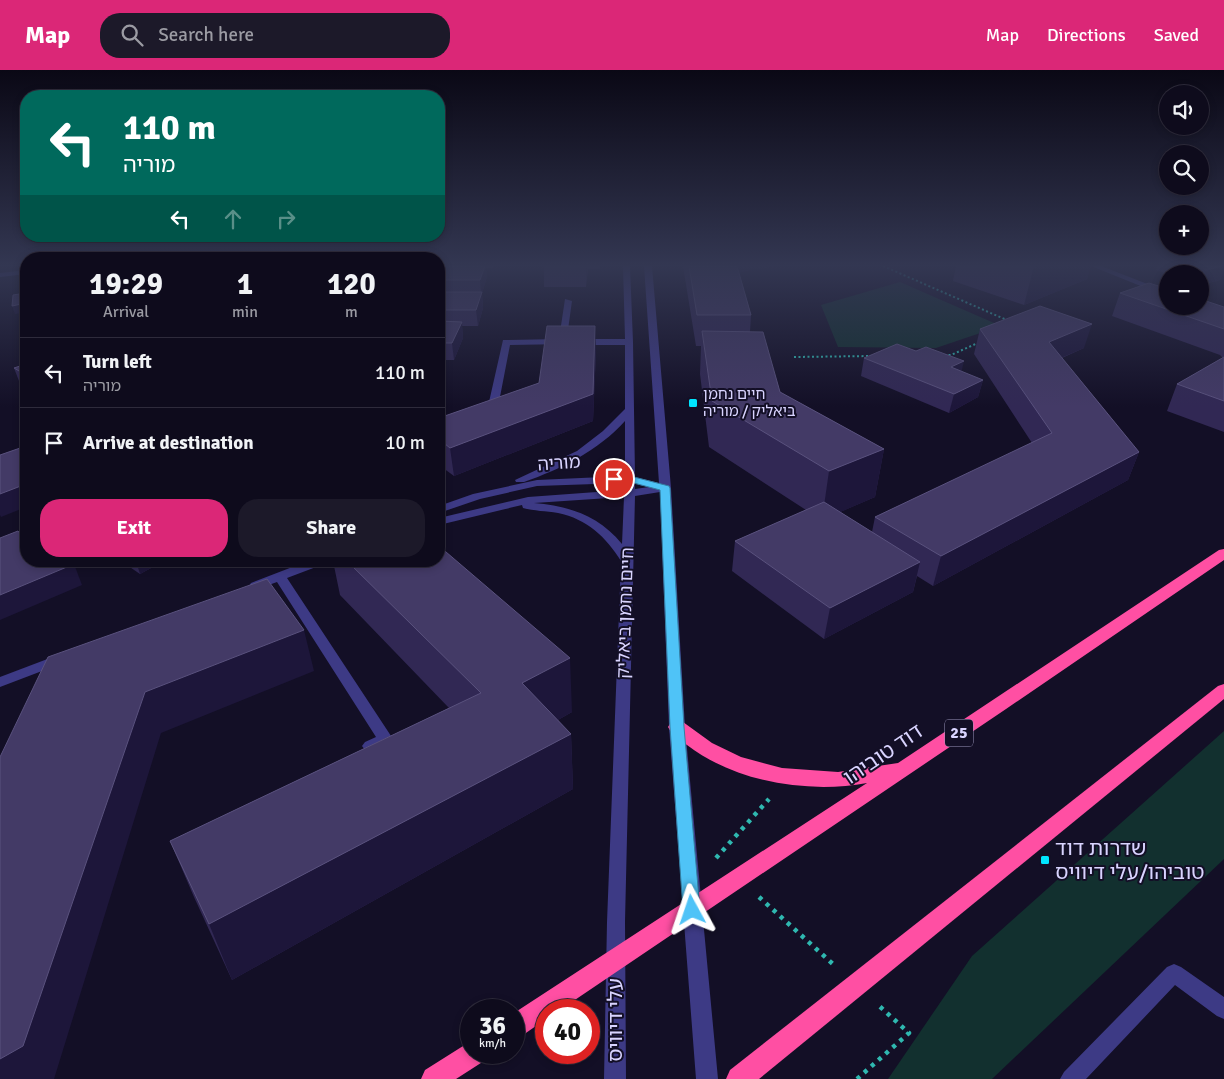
<!DOCTYPE html>
<html lang="en">
<head>
<meta charset="utf-8">
<style>
	body { margin:0; font-family:Signika,"Noto Sans Hebrew",sans-serif; background:#1c1929; color:#f1f3f6; height:100vh; display:flex; flex-direction:column; font-size:19px; white-space:nowrap }
	* { box-sizing:border-box; margin:0 }
	p { font-size:16px; color:#9b9ba3 }
	.icon { flex:none; width:28px; height:28px; fill:none; stroke:currentColor; stroke-width:2; stroke-linecap:round; stroke-linejoin:round }
	.map { position:relative; flex:1; overflow:hidden }
	.details { position:absolute; left:20px; top:182px; width:425px; height:315px; display:flex; flex-direction:column; background:#0e0b1c; border-radius:20px; box-shadow:0 2px 8px #0003,0 0 0 1px #2e2b3b }
	.details>* { flex:none }
	.top-card { position:absolute; left:20px; top:20px; width:425px; height:152px; border-radius:20px; box-shadow:0 2px 8px #0003,0 0 0 1px #2e2b3b; background:#00695c; color:#fff; overflow:hidden }
	.tools { position:absolute; left:1159px; top:15px; display:grid; gap:10px }
	.tools a { display:grid; place-items:center; width:50px; height:50px; border-radius:50%; background:#0e0b1c; box-shadow:0 2px 8px #0003,0 0 0 1px #2e2b3b; font-size:25px }
	.speed { position:absolute; left:460px; top:929px; display:flex; gap:10px; font-size:25px; font-weight:700; text-align:center }
	.speed>* { display:grid; place-content:center; width:65px; height:65px; border-radius:50%; background:#0e0b1c; box-shadow:0 2px 8px #0003,0 0 0 1px #2e2b3b; line-height:1 }
	.speed small { font-size:12px; font-weight:400 }
	.speed .limit { border:8px solid #d22; background:#fff; color:#111 }
	.pin { position:absolute; display:grid; place-items:center; width:42px; height:42px; color:#fff; margin:-21px; border:2px solid #fff; border-radius:50%; box-shadow:0 1px 5px #0007 }
	.me { position:absolute; width:55px; margin:-28px; rotate:355deg; stroke-linejoin:round; filter:drop-shadow(0 0 4px #0008) }
	.turn { display:flex; align-items:center; gap:18px; height:105px; padding:0 20px; font-size:22px }
	.turn .icon { width:65px; height:65px; stroke-width:2.5 }
	.turn b { display:block; font-size:35px; line-height:42px }
	.lanes { display:flex; align-items:center; height:48px; padding:0 20px; background:#0003; justify-content:center; gap:25px; direction:ltr }
	.lanes .off { opacity:.35 }
	.eta { display:flex; justify-content:space-evenly; align-items:center; height:85px; text-align:center }
	.eta b { font-size:30px; font-weight:700; line-height:35px }
	.cta { display:flex; gap:10px; margin-top:auto; padding:10px 20px }
	.cta a { flex:1; height:58px; border-radius:20px; background:#db2777; color:#fff; font-size:20px; font-weight:700; line-height:58px; text-align:center }
	.cta a+a { background:#1c1929; color:#f1f3f6 }
	ul { padding:0; list-style:none }
	li { display:flex; align-items:center; gap:15px; height:70px; padding:0 20px; border-top:1px solid #2e2b3b }
	li div { flex:1 }
	li b { display:block; font-size:19px }
	li em { font-style:normal }
	header { display:flex; align-items:center; gap:30px; box-sizing:border-box; height:70px; padding:0 25px; background:#db2777; color:#fff }
	header strong { font-size:24px }
	nav { display:flex; gap:28px; margin-inline-start:auto; font-size:18px }
	.search { width:350px; height:45px; background:#1c1929; display:flex; align-items:center; gap:12px; box-sizing:border-box; padding:0 18px; border-radius:20px; color:#9b9ba3; font-size:19px }
	.map>svg:first-child { display:block }
	.green { fill:#12302f }
	.lines { fill:none; stroke-linecap:round; stroke-linejoin:round }
	.path-far1 { stroke:#2fb8b0; stroke-width:2; stroke-dasharray:2 2.5; stroke-linecap:butt }
	.path { stroke:#2fb8b0; stroke-width:4.5; stroke-dasharray:4 5.5; stroke-linecap:butt }
	.minor { fill:#3d3a85; fill-rule:evenodd }
	.highway { fill:#ff4fa3; fill-rule:evenodd }
	.wall { fill:#312854 }
	.shaded-wall { fill:#1d163a }
	.building { fill:#433a66; stroke:#5a527e }
	.route { fill:#4fc3f7; stroke:#337fa1 }
	.poi-dot { fill:#00e5ff; stroke:#130f26; stroke-width:2 }
	.labels { text-anchor:middle; dominant-baseline:central; stroke-width:4; stroke-linejoin:round; paint-order:stroke }
	.far-poi-label { font-size:15px; fill:#d9d4ff; stroke:#130f26; text-anchor:start }
	.shield { fill:#130f26; stroke:#9e99be; stroke-width:1 }
	.shield-label { font-size:16px; font-weight:bold; fill:#d9d4ff }
	.street-label { font-size:18px; fill:#d9d4ff; stroke:#130f26 }
	.near-street-label { font-size:21px; fill:#d9d4ff; stroke:#130f26 }
	.near-poi-label { font-size:21px; fill:#d9d4ff; stroke:#130f26; text-anchor:start }
</style>
</head>
<body>
<header>
<strong>Map</strong>
<div class="search"><svg class="icon" aria-label="search" viewBox="0 0 24 24"><circle cx="10" cy="10" r="6"/><path d="M15 15l6 6"/></svg>Search here</div>
<nav><a>Map</a><a>Directions</a><a>Saved</a></nav>
</header>
<div class="map">
<svg width="1224" height="1009" viewBox="0 0 1224 1009">
	<rect width="100%" height="100%" fill="#130f26"/>
	<!-- green -->
	<g class="green">
		<path d="M900,212L1001,256L936,278L838,277L821,235Z"/>
		<path d="M1224,661V789L992,1009H888L972,886Z"/>
	</g>
	<g class="lines">
		<!-- path-far1 -->
		<g class="path-far1">
			<path d="M883,196L1009,251"/>
			<path d="M944,285H951L980,272"/>
			<path d="M794,287L873,286"/>
		</g>
		<!-- path -->
		<g class="path">
			<path d="M716,788L769,729"/>
			<path d="M759,827L834,895"/>
			<path d="M857,1009L909,963L877,934"/>
		</g>
		<!-- minor -->
		<g class="minor">
			<path d="M623,196H630L633,272L635,407L659,413L644,196H652L671,418L685,657L718,1009H696L669,657L660,422L635,426L625,852L626,1009H604L607,852L621,491C606,467 587,449 558,443C546,441 534,441 523,438L522,435L439,455V448L528,427L624,420V413L537,416L480,429L439,443V436L473,424L537,410L625,406V351C598,381 561,399 524,412H516L515,410L577,381L603,361L625,339V275H580L576,272L580,269H625ZM635,414L649,417L635,419ZM624,427L622,474C599,446 570,436 534,433Z"/>
			<path d="M1091,196H1101L1168,222V227Z"/>
			<path d="M26,200V204L0,207V203Z"/>
			<path d="M565,229L572,231L566,274L510,275L499,332L494,335L491,334L489,332L503,270L559,269Z"/>
			<path d="M26,463V470L0,479V471Z"/>
			<path d="M308,491H326L324,494L287,508L393,669C388,677 373,683 365,680L362,676L365,672L376,667L277,512L255,520L249,516L251,513Z"/>
			<path d="M58,585L63,587L65,590L63,593L0,617V607Z"/>
			<path d="M1174,894L1181,897L1224,927V949L1217,946L1175,915L1086,1009H1060L1064,1002L1167,897Z"/>
		</g>
		<!-- highway -->
		<g class="highway">
			<path d="M1224,479V490L1006,639L560,940H546V949L523,965L514,969V943L867,713C808,724 735,712 687,675C680,670 672,665 668,657L671,652L677,650L683,652L712,673L741,687L782,698L838,702L898,693L1219,480Z"/>
			<path d="M1224,614V629L759,1009H726L730,1000L1218,616Z"/>
			<path d="M471,971V982H487L484,991L456,1009H421L425,1000Z"/>
		</g>
	</g>
	<!-- wall -->
	<g class="wall">
		<path d="M439,196H494L493,198H486L487,207L482,223L483,238L478,256H462L463,268L454,290H439Z"/>
		<path d="M544,196H600V199H588L586,217H544Z"/>
		<path d="M683,196H775L739,202L751,245L750,262L780,322L884,379L875,427L840,442L872,462L875,447L1032,373L974,284L980,259L1084,278L1062,288L1139,382L1128,410L933,516L917,506L913,522L824,569L732,501L735,471L806,440L709,377L700,304L701,276H696Z"/>
		<path d="M956,196H1091L1087,209L1024,235L953,211Z"/>
		<path d="M1157,196H1224L1223,201L1220,210L1200,215V204H1168L1156,200Z"/>
		<path d="M1120,223L1224,237V362L1167,341L1177,314L1223,288L1220,285L1112,246Z"/>
		<path d="M596,281L593,351L454,406L439,395V348L539,313Z"/>
		<path d="M864,288L962,302L983,310L978,327L949,343L861,306Z"/>
		<path d="M26,294V325L24,324L14,298Z"/>
		<path d="M121,491H164L140,504Z"/>
		<path d="M333,491H439L572,642L558,650L571,664L573,719L232,910L194,827L170,771L449,638L340,525Z"/>
	</g>
	<!-- shaded-wall -->
	<g class="shaded-wall">
		<path d="M485,196H486L487,207L482,223L483,238L478,256L476,240L481,224L480,210Z"/>
		<path d="M586,196H587L586,217Z"/>
		<path d="M731,196H775L730,204Z"/>
		<path d="M1034,196H1091L1087,209L1024,235Z"/>
		<path d="M1211,196H1224V201L1220,210L1200,215L1206,200Z"/>
		<path d="M26,233V242L15,244L12,236Z"/>
		<path d="M462,252L463,268L454,290L452,273Z"/>
		<path d="M1092,254L1084,278L1042,296L1049,272Z"/>
		<path d="M595,256L596,281L593,351L454,406L450,378L593,324Z"/>
		<path d="M964,291L960,308L951,297Z"/>
		<path d="M983,310L978,327L949,343L954,324Z"/>
		<path d="M884,379L875,427L822,450L829,401Z"/>
		<path d="M1139,382L1128,410L933,516L941,486Z"/>
		<path d="M26,414V437L1,447L0,445V424Z"/>
		<path d="M136,491H164L140,504Z"/>
		<path d="M920,492L913,522L824,569L830,538Z"/>
		<path d="M74,494L82,515L0,550V525Z"/>
		<path d="M304,560L314,601L161,663L54,1009H0V989L145,622Z"/>
		<path d="M570,588L572,642L526,668L522,613Z"/>
		<path d="M571,664L573,719L232,910L209,854Z"/>
	</g>
	<!-- building -->
	<g class="building">
		<path d="M439,196H485L480,210H439Z"/>
		<path d="M689,196H737L751,245H697Z"/>
		<path d="M1194,196H1222L1206,200Z"/>
		<path d="M1149,213L1168,219V236H1200V229L1224,237V259L1120,223Z"/>
		<path d="M439,222H482L476,240H439Z"/>
		<path d="M26,223V233L12,236L13,225Z"/>
		<path d="M1040,236L1092,254L1049,272L1139,382L941,486L875,447L1052,363L980,259Z"/>
		<path d="M439,251L462,252L452,273H439Z"/>
		<path d="M547,256H595L593,324L450,378L439,369V348L539,313Z"/>
		<path d="M702,261L763,262L780,322L884,379L829,401L712,331Z"/>
		<path d="M897,274L916,281L926,277L964,291L951,297L983,310L954,324L864,288Z"/>
		<path d="M1224,287V331L1177,314Z"/>
		<path d="M26,294V305L14,298Z"/>
		<path d="M26,376V414L0,424V385Z"/>
		<path d="M824,432L920,492L830,538L735,471Z"/>
		<path d="M18,461L26,471V491H71L74,494L0,525V468Z"/>
		<path d="M439,476L570,588L522,613L571,664L209,854L170,771L481,623L347,491H439Z"/>
		<path d="M267,509L304,560L145,622L23,976L0,989V687L48,587Z"/>
	</g>
	<!-- sky -->
	<linearGradient id="sky" x2="0" y2="1"><stop stop-color="#0a0815"/><stop offset="0.58" stop-color="#333752"/><stop offset="1" stop-color="#333752" stop-opacity="0"/></linearGradient>
	<rect width="1224" height="337" fill="url(#sky)"/>
	<!-- route -->
	<path class="route" d="M630,406L669,416L670,418L684,657L700,840L697,845L692,847L686,845L683,840L670,657L660,420L630,412H614L609,409L614,406Z"/>
	<!-- markers -->
	<g class="poi-dot">
		<rect x="688" y="328" width="10" height="10" rx="2.5"/>
		<rect x="1040" y="785" width="10" height="10" rx="2.5"/>
	</g>
	<g class="labels">
		<!-- far-poi labels -->
		<g class="far-poi-label">
			<text x="703" y="324">חיים נחמן<tspan x="703" dy="17">ביאליק / מוריה</tspan></text>
		</g>
		<!-- shield labels -->
		<rect class="shield" x="945" y="649.5" width="28" height="27" rx="4"/>
		<g class="shield-label">
			<text x="959" y="663">25</text>
		</g>
		<!-- street labels -->
		<g class="street-label">
			<text transform="translate(559 393) rotate(-4)">מוריה</text>
			<text transform="translate(625 543) rotate(-88)">חיים נחמן ביאליק</text>
		</g>
		<!-- near-street labels -->
		<g class="near-street-label">
			<text transform="translate(883 684) rotate(-34)">דוד טוביהו</text>
			<text transform="translate(615 950) rotate(-90)">עלי דיוויס</text>
		</g>
		<!-- near-poi labels -->
		<g class="near-poi-label">
			<text x="1055" y="778">שדרות דוד<tspan x="1055" dy="24">טוביהו/עלי דיוויס</tspan></text>
		</g>
	</g>
</svg>
<div class="tools">
<a><svg class="icon" aria-label="sound" viewBox="0 0 24 24"><path d="M4 9h4l5-4v14l-5-4H4zM17 9q2 3 0 6"/></svg></a>
<a><svg class="icon" aria-label="search" viewBox="0 0 24 24"><circle cx="10" cy="10" r="6"/><path d="M15 15l6 6"/></svg></a>
<a>+</a>
<a>−</a>
</div>
<div class="speed"><div>36<small>km/h</small></div><div class="limit">40</div></div>
<div class="pin" style="left:614px;top:409px;background:#d93025"><svg class="icon" aria-label="arrive" viewBox="0 0 24 24"><path d="M6 21V4h12l-3 4 3 4H6"/></svg></div>
<svg class="me" style="left:692px;top:840px" viewBox="-20 -20 40 40"><path d="M0-17L14 15 0 8-14 15z" fill="#4fc3f7" stroke="#fff" stroke-width="4"/></svg>
<div class="top-card">
<div class="turn"><svg class="icon" aria-label="left" viewBox="0 0 24 24"><path d="M17 20v-9H6M10 6l-5 5 5 5"/></svg><div><b>110 m</b>מוריה</div></div>
<div class="lanes"><svg class="icon" aria-label="left" viewBox="0 0 24 24"><path d="M17 20v-9H6M10 6l-5 5 5 5"/></svg><svg class="icon off" aria-label="ahead" viewBox="0 0 24 24"><path d="M12 20V5M6 11l6-6 6 6"/></svg><svg class="icon off" aria-label="right" viewBox="0 0 24 24"><path d="M7 20v-9h11M14 6l5 5-5 5"/></svg></div>
</div>
<section class="details">
<div class="eta">
<div><b>19:29</b><p>Arrival</p></div>
<div><b>1</b><p>min</p></div>
<div><b>120</b><p>m</p></div>
</div>
<ul>
<li><svg class="icon" aria-label="left" viewBox="0 0 24 24"><path d="M17 20v-9H6M10 6l-5 5 5 5"/></svg><div><b>Turn left</b><p>מוריה</p></div><em>110 m</em></li>
<li><svg class="icon" aria-label="arrive" viewBox="0 0 24 24"><path d="M6 21V4h12l-3 4 3 4H6"/></svg><div><b>Arrive at destination</b></div><em>10 m</em></li>
</ul>
<div class="cta"><a>Exit</a><a>Share</a></div>
</section>
</div>
</body>
</html>
